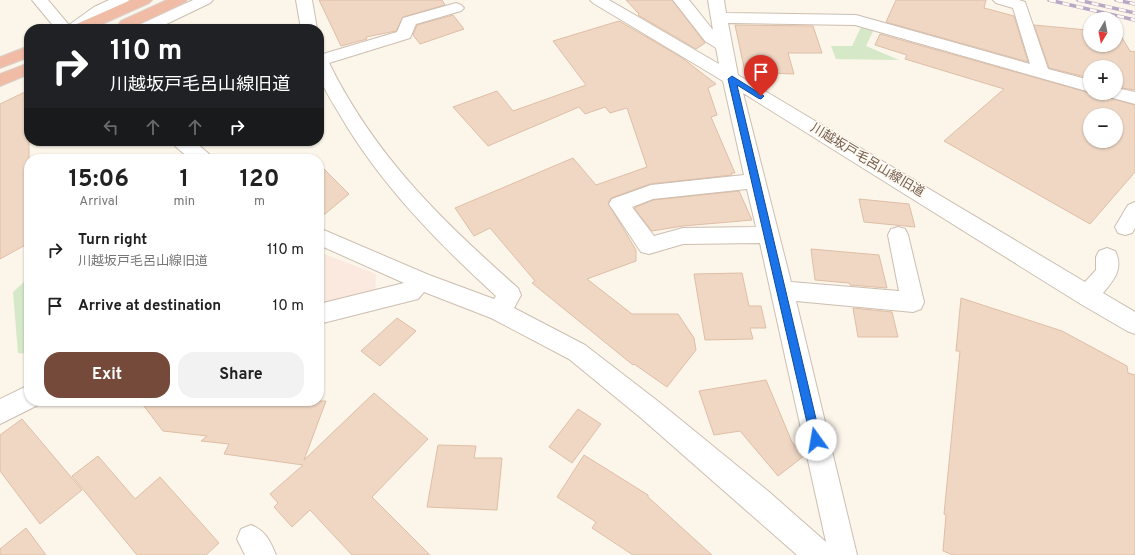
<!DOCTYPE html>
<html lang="en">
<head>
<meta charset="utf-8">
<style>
	body { margin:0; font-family:Overpass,"Noto Sans JP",sans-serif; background:#f2f2f2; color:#222; height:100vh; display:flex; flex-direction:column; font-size:15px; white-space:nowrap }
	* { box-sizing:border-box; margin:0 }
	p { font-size:13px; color:#767676 }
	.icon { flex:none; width:22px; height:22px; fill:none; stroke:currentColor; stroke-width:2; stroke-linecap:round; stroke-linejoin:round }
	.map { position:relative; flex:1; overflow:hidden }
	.details { position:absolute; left:24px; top:154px; width:300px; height:252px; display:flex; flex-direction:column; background:#fff; border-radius:16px; box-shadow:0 1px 3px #0004 }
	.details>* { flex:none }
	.guide { position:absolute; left:24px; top:24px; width:300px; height:122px; border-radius:16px; box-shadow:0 1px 3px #0004; background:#202124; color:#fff; overflow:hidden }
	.needle { width:26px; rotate:190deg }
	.buttons { position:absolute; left:1083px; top:12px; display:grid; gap:8px }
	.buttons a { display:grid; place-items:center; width:40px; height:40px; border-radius:50%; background:#fff; box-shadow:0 1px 3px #0004; font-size:20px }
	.pin { position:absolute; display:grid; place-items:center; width:34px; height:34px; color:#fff; margin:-41px -17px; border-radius:50% 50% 50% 0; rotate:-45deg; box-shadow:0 0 4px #0007 }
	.pin .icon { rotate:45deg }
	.me { position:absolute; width:44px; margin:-22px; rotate:347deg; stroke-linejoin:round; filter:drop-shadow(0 0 3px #0008) }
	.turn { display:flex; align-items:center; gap:14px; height:84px; padding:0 20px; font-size:18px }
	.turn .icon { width:52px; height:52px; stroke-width:2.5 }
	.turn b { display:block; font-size:28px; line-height:34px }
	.lanes { display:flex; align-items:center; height:38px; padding:0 20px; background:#0003; justify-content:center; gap:20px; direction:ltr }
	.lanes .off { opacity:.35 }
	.eta { display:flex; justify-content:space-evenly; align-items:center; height:68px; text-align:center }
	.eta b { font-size:24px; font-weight:700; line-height:28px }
	.primary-button { display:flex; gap:8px; margin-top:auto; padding:8px 20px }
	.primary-button a { flex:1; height:46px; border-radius:16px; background:#764a3b; color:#fff; font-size:16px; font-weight:700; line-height:46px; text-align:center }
	.primary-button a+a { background:#f2f2f2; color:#222 }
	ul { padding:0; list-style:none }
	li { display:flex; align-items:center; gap:12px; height:56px; padding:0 20px }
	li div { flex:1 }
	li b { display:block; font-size:15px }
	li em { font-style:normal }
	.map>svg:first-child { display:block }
	.commercial { fill:#fbe8df }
	.green { fill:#d5e9c9 }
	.building { fill:#efd7c4; stroke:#e0bea5; fill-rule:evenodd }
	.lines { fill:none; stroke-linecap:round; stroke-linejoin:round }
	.minor-casing { stroke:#cdbeb1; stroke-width:2 }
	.highway-casing { stroke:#d8d2ce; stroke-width:2 }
	.minor { fill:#fff; fill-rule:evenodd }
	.highway { fill:#f1bca6; fill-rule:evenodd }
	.rail-casing { stroke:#b9a8c5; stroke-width:3.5 }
	.rail { stroke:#fef9f1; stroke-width:2.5; stroke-dasharray:7; stroke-linecap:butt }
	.route { fill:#1a73e8; stroke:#114b97 }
	.labels { text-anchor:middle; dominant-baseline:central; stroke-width:3; stroke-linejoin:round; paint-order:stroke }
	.street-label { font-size:13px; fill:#755e4f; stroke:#fef9f1 }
</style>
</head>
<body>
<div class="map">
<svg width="1135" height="555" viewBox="0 0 1135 555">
	<rect width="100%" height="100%" fill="#fbf5ea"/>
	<!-- commercial -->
	<path class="commercial" d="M319,252L376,274L375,293L319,304Z"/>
	<!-- green -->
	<g class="green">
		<path d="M862,25L874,29L866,46L899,60L836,59L831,46H852Z"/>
		<path d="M24,282L29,283V354L18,353L13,292Z"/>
	</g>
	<!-- building -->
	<g class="building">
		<path d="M319,0H442L445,5L403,17L396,31L366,37L367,39L341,46Z"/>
		<path d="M626,0H672L705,43L696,49L638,15L639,14Z"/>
		<path d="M896,0H986L984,8L1014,16L1028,62L886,22Z"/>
		<path d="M453,15L464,29L420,44L413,35L417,25Z"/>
		<path d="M619,21L681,57L716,84L708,88L717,115L711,117L735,173H731L732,175L650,184L611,198L608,203L636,250V261L587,279L632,314H678L694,338L696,350L667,387L634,364L633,365L532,283L535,281L490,228L474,236L455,208L573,158L596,185L647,167L627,108L610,113L605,107L585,114L579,107L488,146L453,107L497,91L513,111L586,85L553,41Z"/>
		<path d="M735,25L813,26L822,53H788L794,74L745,72Z"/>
		<path d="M1034,25L1087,30V28L1090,29V45H1116V31H1118L1130,51L1135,52V90L1116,87V67H1090V78L1049,68Z"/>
		<path d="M880,34L1090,93H1105L1109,98L1135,105V172L1090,224L944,141L1004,89L905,59L907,55L875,45ZM1090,115H1116V141H1090Z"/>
		<path d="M29,90V243L0,259V104Z"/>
		<path d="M319,164L349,194L319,219Z"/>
		<path d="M739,191L752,220L683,226L652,231L634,208L653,200Z"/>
		<path d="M859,199L909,204L915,227L864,222Z"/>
		<path d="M811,249L879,255L887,288L850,285L849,283L815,280Z"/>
		<path d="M742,273L749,306H761L766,328H750L753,339L705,340L694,274Z"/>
		<path d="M961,298L1062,331L1127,366L1128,373L1135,375V555H953L943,551L946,515L944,514L960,351H956Z"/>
		<path d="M853,308L892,312L898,337H858Z"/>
		<path d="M397,318L416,331L380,366L361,351Z"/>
		<path d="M766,380L792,442L804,456L778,476L740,431L714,435L699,391Z"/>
		<path d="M374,393L428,439L372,497L430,555H352L310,510L292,527L274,507L278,503L270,494L303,465L224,454L229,444L201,441L207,436L163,431L140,401H326L304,460Z"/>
		<path d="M578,409L601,424L572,463L549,447Z"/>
		<path d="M22,419L82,490L40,524L0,471V435Z"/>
		<path d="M438,445L476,446L474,458H502L497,510L427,507Z"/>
		<path d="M584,455L648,495V497L712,555H633L592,528L596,522L557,497Z"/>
		<path d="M98,456L135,499L160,477L219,543L206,555H137L72,476Z"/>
		<path d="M26,528L46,555H0V549Z"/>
	</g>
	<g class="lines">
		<!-- minor casing -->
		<g class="minor-casing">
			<g id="minor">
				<path d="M32,0H48L69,25L94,7L109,0H129L126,3L104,13L84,29H56Z"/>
				<path d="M193,0H213L210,3L156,29H135L137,26Z"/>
				<path d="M296,0H312L317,29H301Z"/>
				<path d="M590,0H609L719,64L716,48L705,41L673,0H689L713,30L708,0H724L726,13L856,15L1030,64L1013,8L996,3L993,0H1019L1025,2L1048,69L1090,80V92L855,25L728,23L738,75L1085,282L1096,270V257L1099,251L1107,248L1115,251C1124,268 1114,280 1103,293L1135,312V334L1127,331L1079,303L743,93L791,282L899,291L888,235L891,229L898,227L905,229L908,235L924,302L921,309L913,312L796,301L857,555H797L641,418L569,359L491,318L424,292L418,299L410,301L319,324V304L404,283L319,245V228L429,275L494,299L496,296C437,242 380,184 340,115C333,103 324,90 320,77C317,70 319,60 319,53L323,54L397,32L403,18L456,3L461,5L464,8L461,11L416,24L410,38L329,63C375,156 441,220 518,288L521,295L514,308L585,345L659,402L768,491L826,542L760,243L683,244L649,254L641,252L609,204L612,199L651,185L744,175L723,81L593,3ZM747,189L756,227L683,228L654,236L632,207L653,199Z"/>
				<path d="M1116,88L1135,92V104L1109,97L1106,93H1116Z"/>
				<path d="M173,141H194L209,154L212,159H190L175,146Z"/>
				<path d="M1135,202V228L1132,233L1125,235L1118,233L1115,227L1128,205Z"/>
				<path d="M29,385V401H40L38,405L0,424V399Z"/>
				<path d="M251,525C266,531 270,541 276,555H245L237,539L241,529Z"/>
			</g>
		</g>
		<!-- highway casing -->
		<g class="highway-casing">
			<g id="highway">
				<path d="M131,0H152L149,3L91,29H70L72,26Z"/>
				<path d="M167,0H187L184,3L133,27L127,29L121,27L119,24L121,21Z"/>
				<path d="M29,46V57L0,68V57Z"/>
				<path d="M29,63V74L0,86V74Z"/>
			</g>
		</g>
		<!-- minor -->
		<use href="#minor" class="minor"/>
		<!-- highway -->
		<use href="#highway" class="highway"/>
		<!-- rail casing -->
		<g class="rail-casing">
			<g id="rail">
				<path d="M1049,0L1135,20"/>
				<path d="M1078,0L1135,13"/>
				<path d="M1116,0L1135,4"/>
			</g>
		</g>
		<!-- rail -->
		<use href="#rail" class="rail"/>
	</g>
	<!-- route -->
	<path class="route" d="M732,76L764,96L761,99L758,98L737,85L821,440L820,444L816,445L812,444L811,440L728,79Z"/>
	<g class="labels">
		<!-- street labels -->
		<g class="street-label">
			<text transform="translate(867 161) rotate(31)">川越坂戸毛呂山線旧道</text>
		</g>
	</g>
</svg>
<div class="buttons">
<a><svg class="needle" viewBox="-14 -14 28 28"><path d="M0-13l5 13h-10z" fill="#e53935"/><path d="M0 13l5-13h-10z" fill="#767676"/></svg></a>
<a>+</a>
<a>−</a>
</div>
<div class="pin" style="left:761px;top:96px;background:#d93025"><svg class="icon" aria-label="arrive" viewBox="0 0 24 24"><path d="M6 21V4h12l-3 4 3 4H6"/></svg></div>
<svg class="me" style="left:816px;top:440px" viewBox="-20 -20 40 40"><circle r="19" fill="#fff"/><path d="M0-13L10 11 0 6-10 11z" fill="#1a73e8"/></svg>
<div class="guide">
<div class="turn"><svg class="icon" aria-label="right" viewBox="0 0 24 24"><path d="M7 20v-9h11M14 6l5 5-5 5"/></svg><div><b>110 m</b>川越坂戸毛呂山線旧道</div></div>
<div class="lanes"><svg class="icon off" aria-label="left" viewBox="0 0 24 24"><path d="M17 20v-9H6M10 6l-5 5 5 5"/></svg><svg class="icon off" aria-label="ahead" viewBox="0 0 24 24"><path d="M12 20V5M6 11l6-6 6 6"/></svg><svg class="icon off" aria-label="ahead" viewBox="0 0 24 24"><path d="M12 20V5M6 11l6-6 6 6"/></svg><svg class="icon" aria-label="right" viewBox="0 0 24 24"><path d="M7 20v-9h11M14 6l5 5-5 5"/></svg></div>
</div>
<section class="details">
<div class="eta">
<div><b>15:06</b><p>Arrival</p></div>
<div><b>1</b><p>min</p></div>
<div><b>120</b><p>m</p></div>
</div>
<ul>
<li><svg class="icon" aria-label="right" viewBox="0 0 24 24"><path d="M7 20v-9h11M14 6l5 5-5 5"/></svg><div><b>Turn right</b><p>川越坂戸毛呂山線旧道</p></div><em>110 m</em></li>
<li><svg class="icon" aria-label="arrive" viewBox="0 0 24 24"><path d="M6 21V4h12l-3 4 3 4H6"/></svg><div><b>Arrive at destination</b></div><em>10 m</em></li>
</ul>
<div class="primary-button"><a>Exit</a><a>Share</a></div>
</section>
</div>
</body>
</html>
